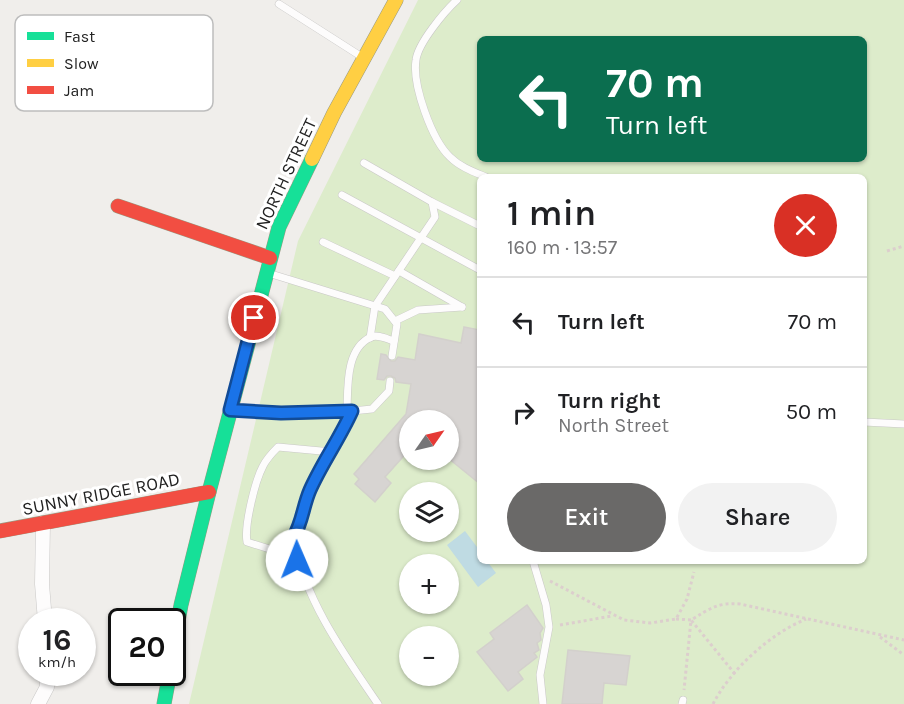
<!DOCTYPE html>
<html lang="en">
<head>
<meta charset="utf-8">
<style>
	body { margin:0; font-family:Karla,sans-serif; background:#f2f2f2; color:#202124; height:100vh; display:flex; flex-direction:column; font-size:22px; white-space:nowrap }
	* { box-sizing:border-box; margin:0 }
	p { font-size:20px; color:#757577 }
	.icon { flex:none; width:33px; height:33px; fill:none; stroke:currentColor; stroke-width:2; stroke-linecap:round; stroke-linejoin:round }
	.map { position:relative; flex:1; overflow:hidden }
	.drawer { position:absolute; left:477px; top:174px; width:390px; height:390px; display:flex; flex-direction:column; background:#fff; border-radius:9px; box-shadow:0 2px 4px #0004 }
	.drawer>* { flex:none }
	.top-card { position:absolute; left:477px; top:36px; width:390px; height:126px; border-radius:9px; box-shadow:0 2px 4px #0004; background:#0b6e4f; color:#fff; overflow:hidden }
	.needle { width:39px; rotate:56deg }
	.controls { position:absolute; left:399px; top:410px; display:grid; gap:12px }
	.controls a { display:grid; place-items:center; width:60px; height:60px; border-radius:50%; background:#fff; box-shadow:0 2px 4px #0004; font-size:30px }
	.speed { position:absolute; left:18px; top:608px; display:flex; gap:12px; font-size:30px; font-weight:700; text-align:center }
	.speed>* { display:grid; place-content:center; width:78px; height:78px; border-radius:50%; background:#fff; box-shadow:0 2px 4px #0004; line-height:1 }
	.speed small { font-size:15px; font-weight:400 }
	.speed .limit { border:3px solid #111; border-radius:9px; background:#fff; color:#111 }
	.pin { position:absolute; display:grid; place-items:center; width:51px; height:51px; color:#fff; margin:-26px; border:3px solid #fff; border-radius:50%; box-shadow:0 2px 6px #0007 }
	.me { position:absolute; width:66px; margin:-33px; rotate:359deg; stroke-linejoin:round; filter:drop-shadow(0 0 4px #0008) }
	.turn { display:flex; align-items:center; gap:21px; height:126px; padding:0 30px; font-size:27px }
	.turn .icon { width:78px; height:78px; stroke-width:2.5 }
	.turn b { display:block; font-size:42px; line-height:51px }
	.round { display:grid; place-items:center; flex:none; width:63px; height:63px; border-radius:32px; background:#f2f2f2 }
	.summary { display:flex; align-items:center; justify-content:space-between; height:102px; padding:0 30px }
	h1 { font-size:36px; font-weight:600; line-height:45px }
	.action { display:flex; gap:12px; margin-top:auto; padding:12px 30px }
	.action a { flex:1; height:69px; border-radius:36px; background:#6a6968; color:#fff; font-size:24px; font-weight:600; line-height:69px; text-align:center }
	.action a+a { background:#f2f2f2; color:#202124 }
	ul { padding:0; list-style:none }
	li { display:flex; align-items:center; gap:18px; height:90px; padding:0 30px; border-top:2px solid #e0e0e0 }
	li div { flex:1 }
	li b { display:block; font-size:22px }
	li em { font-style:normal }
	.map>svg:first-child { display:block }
	.grass { fill:#ddeccb; fill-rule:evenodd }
	.water { fill:#bfdbe3 }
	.building { fill:#d7d4d2; stroke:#d3d0cc; stroke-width:1.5 }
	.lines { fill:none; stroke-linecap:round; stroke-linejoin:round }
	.lane-casing { stroke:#c9c8c7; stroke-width:8 }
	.street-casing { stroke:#c9c8c7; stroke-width:15 }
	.fast-casing { stroke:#999a82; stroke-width:15 }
	.slow-casing { stroke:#999a82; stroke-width:15 }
	.jam-casing { stroke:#999a82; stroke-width:15 }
	.path { stroke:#dccecd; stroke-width:3; stroke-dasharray:3 3; stroke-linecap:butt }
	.lane { stroke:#fdfcfc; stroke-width:7 }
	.street { stroke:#fdfcfc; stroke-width:14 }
	.fast { stroke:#16e098; stroke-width:14 }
	.slow { stroke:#ffcf43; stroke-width:14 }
	.jam { stroke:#f24e42; stroke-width:14 }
	.route-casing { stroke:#114b97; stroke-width:15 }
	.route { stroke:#1a73e8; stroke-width:10 }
	.labels { text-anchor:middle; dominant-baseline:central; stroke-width:6; stroke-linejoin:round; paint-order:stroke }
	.street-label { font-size:18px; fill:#222; stroke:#fff }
	.key { fill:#fff; stroke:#bdbdbd; stroke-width:1.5 }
	.key-label { font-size:16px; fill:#222 }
</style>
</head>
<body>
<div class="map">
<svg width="904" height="704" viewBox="0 0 904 704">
	<rect width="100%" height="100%" fill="#f0eeeb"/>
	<!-- grass -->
	<path class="grass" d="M418,0H904V704H189L298,241ZM480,39H864V159H480ZM480,177H864V561H480ZM410,420H448V459H410ZM410,492H448V531H410ZM410,564H448V603H410ZM410,636H448V675H410Z"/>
	<!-- water -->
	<path class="water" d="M465,531L480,551V561H487L496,573L478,587L447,545Z"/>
	<!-- building -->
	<g class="building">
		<path d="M464,327L480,330V484L448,458V420H410V449L385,477L391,483L375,502L355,484L359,479L354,474L406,414L411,384L396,382L395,378L391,376H387L384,380L377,379L381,354L386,355L391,361H395L398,357L415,360L419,334L461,343Z"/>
		<path d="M527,605L543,628L540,633L541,640L537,643L539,650L534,653L537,657L518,672L523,679L508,691L477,652L494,639L490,633Z"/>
		<path d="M568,650L630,656L626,685L604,683L602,704H562Z"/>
	</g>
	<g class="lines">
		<!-- lane casing -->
		<g class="lane-casing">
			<g id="lane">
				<path d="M457,0C445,11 418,43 416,60C412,85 432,140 450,157C460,167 474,172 486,177"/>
				<path d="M279,4L362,57"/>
				<path d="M364,163L432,202L435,217L375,306L370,338"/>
				<path d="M342,195L480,270"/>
				<path d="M432,202L480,226"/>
				<path d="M323,242L395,276"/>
				<path d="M399,271L462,307"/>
				<path d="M268,273L385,309L397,324L392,356"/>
				<path d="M395,321L418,310L462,307"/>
				<path d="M233,410L281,413H332L372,409L389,391L390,381"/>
				<path d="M347,411C348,388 345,349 371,337C378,334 387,339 394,341"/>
				<path d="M864,422L904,424"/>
				<path d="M332,452L278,447C272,453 267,458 263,466C255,481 244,526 247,542L276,551L288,546L297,532L310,490L342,435L352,411"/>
				<path d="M293,538C305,600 343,653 378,704"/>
				<path d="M533,561L546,605L549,627L540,675L543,704"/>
				<path d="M682,704L683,700"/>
			</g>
		</g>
		<!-- street casing -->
		<g class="street-casing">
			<g id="street">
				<path d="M43,523L42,584L45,621"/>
				<path d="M38,704L47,687V672"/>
			</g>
		</g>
		<!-- fast casing -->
		<g class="fast-casing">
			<g id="fast">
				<path d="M172,655L181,605L209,492L279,227L312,159"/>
				<path d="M164,704L170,672"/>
			</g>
		</g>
		<!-- slow casing -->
		<g class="slow-casing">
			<path id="slow" d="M312,159L334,113L396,0"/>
		</g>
		<!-- jam casing -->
		<g class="jam-casing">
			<g id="jam">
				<path d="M118,206L270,258"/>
				<path d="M0,531L209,492"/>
			</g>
		</g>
		<!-- path -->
		<g class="path">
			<path d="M887,251L904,246"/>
			<path d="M550,581L624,620L650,623L676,619L687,599L694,572"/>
			<path d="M676,619L691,620L684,690"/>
			<path d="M560,625L612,616"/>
			<path d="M880,637L904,655"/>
			<path d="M735,674L691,620C709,609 718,602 740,604L904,640"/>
			<path d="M713,704C731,669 770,634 806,619"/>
		</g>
		<!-- lane -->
		<use href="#lane" class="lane"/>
		<!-- street -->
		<use href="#street" class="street"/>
		<!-- fast -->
		<use href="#fast" class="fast"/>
		<!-- slow -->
		<use href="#slow" class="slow"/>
		<!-- jam -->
		<use href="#jam" class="jam"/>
	</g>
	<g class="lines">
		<!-- route casing -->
		<g class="route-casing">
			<path id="route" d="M254,318L230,410L281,413L352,411C340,438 322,463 310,490C303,506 302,524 293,538L297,560"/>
		</g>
		<!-- route -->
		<use href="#route" class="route"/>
	</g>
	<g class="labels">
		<!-- street labels -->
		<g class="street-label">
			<text transform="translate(286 174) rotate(-65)">NORTH STREET</text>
			<text transform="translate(101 494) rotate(-11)">SUNNY RIDGE ROAD</text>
		</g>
	</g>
	<!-- legend -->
	<rect x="15" y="15" width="198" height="96" rx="9" class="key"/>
	<rect x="27" y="32" width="27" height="8" fill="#16e098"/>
	<rect x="27" y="59" width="27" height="8" fill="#ffcf43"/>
	<rect x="27" y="86" width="27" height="8" fill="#f24e42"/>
	<g class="key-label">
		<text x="64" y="42">Fast</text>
		<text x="64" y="69">Slow</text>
		<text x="64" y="96">Jam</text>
	</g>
</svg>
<div class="controls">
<a><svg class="needle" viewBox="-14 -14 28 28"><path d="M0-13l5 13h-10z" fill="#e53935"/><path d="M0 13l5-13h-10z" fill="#757577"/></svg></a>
<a><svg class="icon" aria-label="layers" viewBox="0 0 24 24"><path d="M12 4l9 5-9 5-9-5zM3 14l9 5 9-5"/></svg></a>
<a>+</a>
<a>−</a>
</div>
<div class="speed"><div>16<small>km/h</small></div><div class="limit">20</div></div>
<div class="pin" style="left:254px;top:318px;background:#d93025"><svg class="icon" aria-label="arrive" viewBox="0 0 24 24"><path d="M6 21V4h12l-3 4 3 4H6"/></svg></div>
<svg class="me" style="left:297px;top:560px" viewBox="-20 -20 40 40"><circle r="19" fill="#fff"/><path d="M0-13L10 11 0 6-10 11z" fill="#1a73e8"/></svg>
<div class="top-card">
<div class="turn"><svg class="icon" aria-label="left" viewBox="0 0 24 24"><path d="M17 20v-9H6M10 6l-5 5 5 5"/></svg><div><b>70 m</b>Turn left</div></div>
</div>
<section class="drawer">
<div class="summary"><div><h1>1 min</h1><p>160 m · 13:57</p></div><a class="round" style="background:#d93025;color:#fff"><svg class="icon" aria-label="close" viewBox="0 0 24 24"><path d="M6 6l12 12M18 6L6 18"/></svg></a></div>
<ul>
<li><svg class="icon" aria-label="left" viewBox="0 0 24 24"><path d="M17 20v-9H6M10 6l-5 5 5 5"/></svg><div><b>Turn left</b></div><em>70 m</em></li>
<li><svg class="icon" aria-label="right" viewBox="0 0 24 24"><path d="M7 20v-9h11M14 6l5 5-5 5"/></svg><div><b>Turn right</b><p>North Street</p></div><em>50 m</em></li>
</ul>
<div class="action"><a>Exit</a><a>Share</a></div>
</section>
</div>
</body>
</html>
